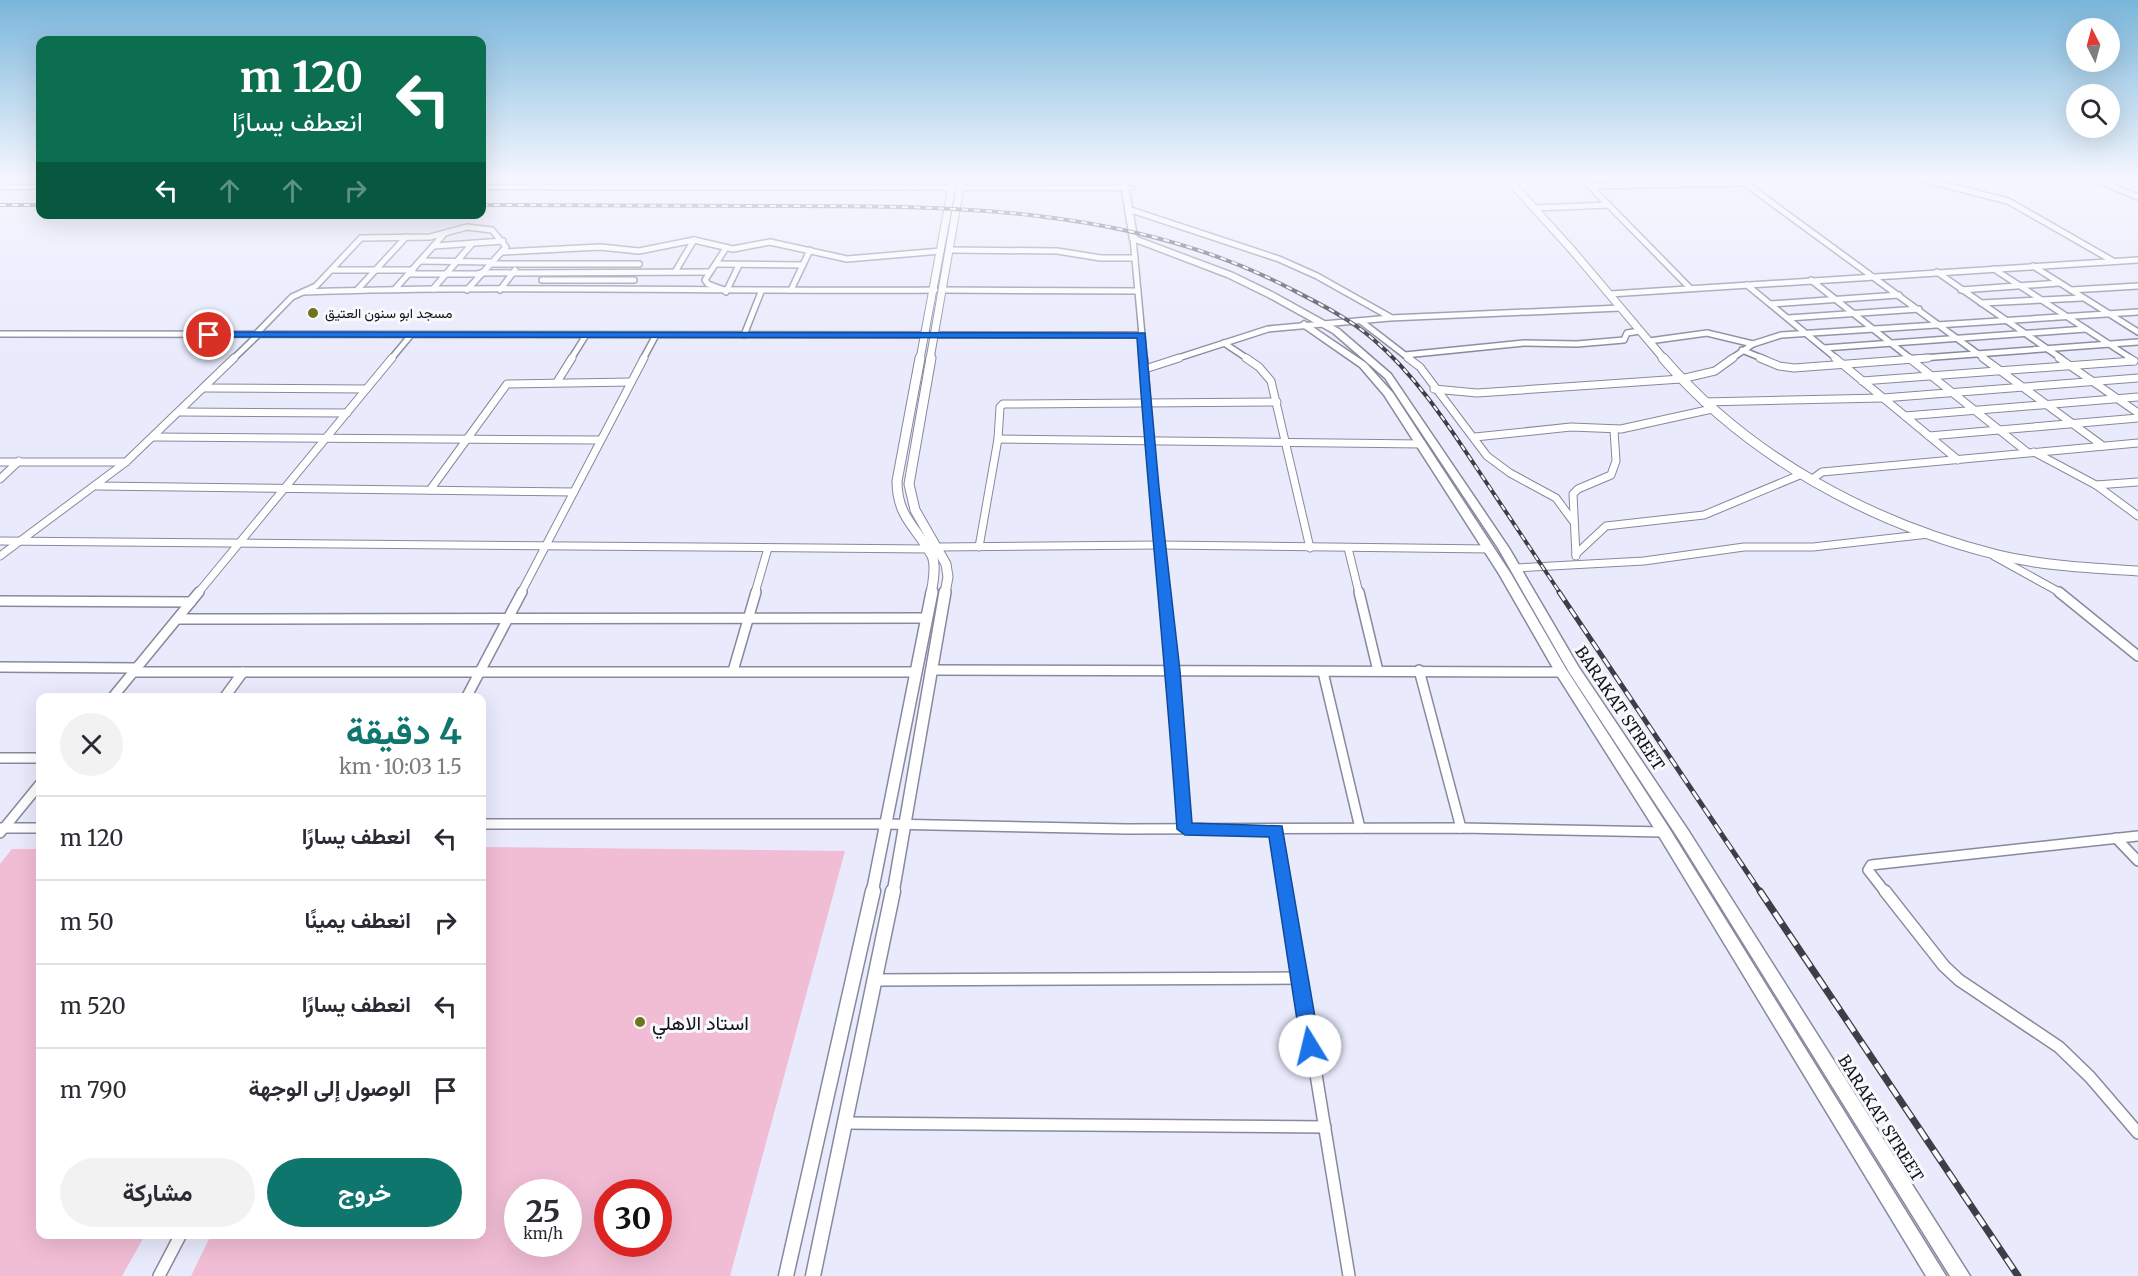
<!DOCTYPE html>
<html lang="ar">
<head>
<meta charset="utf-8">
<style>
	body { margin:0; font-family:Merriweather,Vazirmatn,serif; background:#f2f2f3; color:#2b2b33; direction:rtl; height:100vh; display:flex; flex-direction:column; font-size:22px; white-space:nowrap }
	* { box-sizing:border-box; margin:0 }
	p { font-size:20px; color:#7c7c81 }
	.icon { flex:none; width:33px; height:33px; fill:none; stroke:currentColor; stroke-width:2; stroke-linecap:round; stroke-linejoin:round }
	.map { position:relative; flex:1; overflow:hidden; direction:ltr }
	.details { position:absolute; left:36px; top:693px; width:450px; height:546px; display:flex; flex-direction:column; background:#fff; border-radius:12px; box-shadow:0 6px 24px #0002; direction:rtl }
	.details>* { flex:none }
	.guide { position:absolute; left:36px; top:36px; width:450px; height:183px; border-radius:12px; box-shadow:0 6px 24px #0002; direction:rtl; background:#0b6e4f; color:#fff; overflow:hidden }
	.needle { width:39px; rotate:354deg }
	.tools { position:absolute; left:2066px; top:18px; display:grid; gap:12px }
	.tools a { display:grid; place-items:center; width:54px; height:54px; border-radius:50%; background:#fff; box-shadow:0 6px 24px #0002; font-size:30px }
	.speed { position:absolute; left:504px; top:1179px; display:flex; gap:12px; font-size:30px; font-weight:700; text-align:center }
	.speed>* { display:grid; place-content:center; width:78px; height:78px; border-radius:50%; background:#fff; box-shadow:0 6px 24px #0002; line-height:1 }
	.speed small { font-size:15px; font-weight:400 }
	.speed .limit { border:9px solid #d22; background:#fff; color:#111 }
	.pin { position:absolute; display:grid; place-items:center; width:51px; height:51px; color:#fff; margin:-26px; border:3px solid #fff; border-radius:50%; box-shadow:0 2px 6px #0007 }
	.me { position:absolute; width:66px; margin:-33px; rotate:351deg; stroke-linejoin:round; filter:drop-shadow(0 0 4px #0008) }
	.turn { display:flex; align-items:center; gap:21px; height:126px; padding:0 24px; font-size:27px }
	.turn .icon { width:78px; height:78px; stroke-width:2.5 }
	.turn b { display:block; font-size:42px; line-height:51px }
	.lanes { display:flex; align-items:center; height:57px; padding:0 24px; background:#0003; justify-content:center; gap:30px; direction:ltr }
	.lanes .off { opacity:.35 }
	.round { display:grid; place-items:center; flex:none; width:63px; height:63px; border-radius:32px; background:#f2f2f3 }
	.head { display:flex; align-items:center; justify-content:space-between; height:102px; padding:0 24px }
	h1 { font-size:36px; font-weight:700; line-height:45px; color:#0f766e }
	.primary-button { display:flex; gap:12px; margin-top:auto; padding:12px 24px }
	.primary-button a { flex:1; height:69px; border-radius:36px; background:#0f766e; color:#fff; font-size:24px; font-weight:700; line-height:69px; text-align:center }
	.primary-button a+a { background:#f2f2f3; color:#2b2b33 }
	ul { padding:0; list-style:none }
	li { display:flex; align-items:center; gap:18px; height:84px; padding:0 24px; border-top:2px solid #e1e1e2 }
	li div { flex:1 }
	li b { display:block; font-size:22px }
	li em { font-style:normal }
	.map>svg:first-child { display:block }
	.green { fill:#f1bdd5; fill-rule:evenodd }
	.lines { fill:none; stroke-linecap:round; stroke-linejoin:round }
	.minor-far3-casing { stroke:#87899d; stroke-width:8 }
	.minor-far2-casing { stroke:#87899d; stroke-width:9 }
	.minor-far1-casing { stroke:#87899d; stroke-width:12 }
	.minor-casing { stroke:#87899d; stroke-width:14 }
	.tertiary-far3-casing { stroke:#87899d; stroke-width:9 }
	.tertiary-far2-casing { stroke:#87899d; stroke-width:11 }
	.tertiary-far1-casing { stroke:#87899d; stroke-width:14 }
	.tertiary-casing { stroke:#87899d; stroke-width:17 }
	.secondary-casing { stroke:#87899d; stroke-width:3 }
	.minor-far3 { stroke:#fff; stroke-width:5 }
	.minor-far2 { stroke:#fff; stroke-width:7 }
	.minor-far1 { stroke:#fff; stroke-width:9 }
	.minor { stroke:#fff; stroke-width:11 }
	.tertiary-far3 { stroke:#fff; stroke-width:7 }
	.tertiary-far2 { stroke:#fff; stroke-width:9 }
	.tertiary-far1 { stroke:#fff; stroke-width:11 }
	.tertiary { stroke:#fff; stroke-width:14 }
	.secondary { fill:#fff; fill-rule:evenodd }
	.rail-far2-casing { stroke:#3e3e48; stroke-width:4 }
	.rail-far1-casing { stroke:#3e3e48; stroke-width:5 }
	.rail-casing { stroke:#3e3e48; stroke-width:7 }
	.rail-far2 { stroke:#f8f9fd; stroke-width:2; stroke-dasharray:6; stroke-linecap:butt }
	.rail-far1 { stroke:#f8f9fd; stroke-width:3; stroke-dasharray:10; stroke-linecap:butt }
	.rail { stroke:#f8f9fd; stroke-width:4.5; stroke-dasharray:13; stroke-linecap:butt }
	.route { fill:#1a73e8; stroke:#114b97; stroke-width:1.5 }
	.poi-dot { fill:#70751d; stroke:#f8f9fd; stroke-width:2 }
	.labels { text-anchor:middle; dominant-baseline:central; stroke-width:6; stroke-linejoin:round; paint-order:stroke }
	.far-poi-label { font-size:14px; fill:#13131b; stroke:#f8f9fd; text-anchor:start }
	.street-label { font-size:16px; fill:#13131b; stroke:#f8f9fd }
	.near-poi-label { font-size:20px; fill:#13131b; stroke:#f8f9fd; text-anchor:start }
</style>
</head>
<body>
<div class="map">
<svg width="2138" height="1276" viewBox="0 0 2138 1276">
	<rect width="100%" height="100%" fill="#e9eafc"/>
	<!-- green -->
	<g class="green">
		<path d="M482,847L845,851L730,1276H191L211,1235L482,1234ZM518,1192H568V1244H518ZM608,1192H658V1244H608Z"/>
		<path d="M12,849H40V1234L145,1235L122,1276H0V864Z"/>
	</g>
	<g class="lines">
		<!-- minor-far3 casing -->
		<g class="minor-far3-casing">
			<g id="minor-far3">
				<path d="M1580,176L1690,288"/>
				<path d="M1735,176L1985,359"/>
				<path d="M1910,176L2008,201L2113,261"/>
				<path d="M2088,176L2138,197"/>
				<path d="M0,183L12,176"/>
				<path d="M534,186L542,176"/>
				<path d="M1590,186L1745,183"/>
				<path d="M667,187L674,176"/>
				<path d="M803,187L809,176"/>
				<path d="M1535,208L1609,205"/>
				<path d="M1128,209L1279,259L1317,276L1390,317"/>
				<path d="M434,246L503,241"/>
				<path d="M950,250L1057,251L1101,258H1135"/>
				<path d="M503,252L600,247L639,251L694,240L733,249L770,242L847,259L941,251"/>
				<path d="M421,261L491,262"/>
				<path d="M489,264H639"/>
				<path d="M716,264L803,265"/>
				<path d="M2033,266L2138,332"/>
				<path d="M1994,269L2132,359"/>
				<path d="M332,270H413"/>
				<path d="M675,272L694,240"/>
				<path d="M1937,272L2062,359"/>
				<path d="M480,273L710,272"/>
				<path d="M409,274H478"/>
				<path d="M542,280H634"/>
				<path d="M1811,280L1911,359"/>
				<path d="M1747,285L1837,359"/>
				<path d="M358,289L406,237"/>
				<path d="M395,289L444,234"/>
				<path d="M433,289L471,245"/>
				<path d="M500,290L515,270"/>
				<path d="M724,290L708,284L705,280L726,248"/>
				<path d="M791,290L810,250"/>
				<path d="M942,290L1138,291"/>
				<path d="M1961,290L2059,283"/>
				<path d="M2071,290L2138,286"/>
				<path d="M303,292C513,285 724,292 935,290"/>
				<path d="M726,292L739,265"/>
				<path d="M1610,294L2138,260"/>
				<path d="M1981,303L2082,298"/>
				<path d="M1771,304L1899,295"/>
				<path d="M1788,318L1919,309"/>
				<path d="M1362,322L1410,359"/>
				<path d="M0,334L1142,335L1133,238"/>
				<path d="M255,335L292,297L316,286L361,238L430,237L467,227L492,230L506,247L467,290"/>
				<path d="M744,335L761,292"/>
				<path d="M1142,335L1144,359"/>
				<path d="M1649,341L1707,333L1753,344"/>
				<path d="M1224,343L1248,359"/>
				<path d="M1824,348L2086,329"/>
				<path d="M1742,350L1764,359"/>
				<path d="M1405,355L1524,343L1577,344L1624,340L1627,333L1640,331"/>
				<path d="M233,359L258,335"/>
				<path d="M391,359L411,335"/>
				<path d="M571,359L586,335"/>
				<path d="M643,359L656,335"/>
				<path d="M1175,359L1268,329L1390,318L1620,308"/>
				<path d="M1731,359L1753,344L1781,335L2138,312"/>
				<path d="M1908,359L2138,342"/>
			</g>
		</g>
		<!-- minor-far2 casing -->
		<g class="minor-far2-casing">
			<g id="minor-far2">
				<path d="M1144,358L1153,487L1165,593"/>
				<path d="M1246,358L1259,367L1271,381L1310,548"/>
				<path d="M1408,358L1420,367L1487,456L1510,473L1556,498L1573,521"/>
				<path d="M1760,358L1779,366L1794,368L1928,358"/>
				<path d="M1835,358L1958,460"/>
				<path d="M1909,358L2027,452"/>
				<path d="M1983,358L2103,446"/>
				<path d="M2059,358L2138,413"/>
				<path d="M2129,358L2134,361"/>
				<path d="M1145,369L1179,358"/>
				<path d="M1862,381L2134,361"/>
				<path d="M557,382L572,358"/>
				<path d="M205,388L366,389"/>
				<path d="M1434,389L1477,393L1681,379L1715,371L1733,358"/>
				<path d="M1704,402L1883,398L2138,378"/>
				<path d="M180,412L347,413"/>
				<path d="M1905,416L2138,397"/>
				<path d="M1929,436L2138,418"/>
				<path d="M154,437L600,440"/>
				<path d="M1475,437L1571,427L1621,429L1712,409"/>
				<path d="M998,439L1422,444"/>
				<path d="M2034,452L2096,485L2138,516"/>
				<path d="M0,462H126"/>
				<path d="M0,479L19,461"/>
				<path d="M1811,480L1822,472L2138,443"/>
				<path d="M2096,485L2138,482"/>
				<path d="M97,486L574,492"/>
				<path d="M430,490L507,384L631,382"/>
				<path d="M0,541L927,549"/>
				<path d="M940,547L1160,545L1489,549"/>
				<path d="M979,547L998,439L1000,407L1003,404L1277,402"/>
				<path d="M1348,548L1359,593"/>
				<path d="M1576,554L1606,526L1704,515L1802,474"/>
				<path d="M0,556L126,462L234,358"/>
				<path d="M1576,556L1573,494L1578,489L1611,475L1616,461L1614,430"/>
				<path d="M1994,556L2061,593"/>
				<path d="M1515,568L1644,561L1744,547H1813L1929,534"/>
				<path d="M198,593L392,358"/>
				<path d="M521,593L644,358"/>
				<path d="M755,593L768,548"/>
			</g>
		</g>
		<!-- minor-far1 casing -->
		<g class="minor-far1-casing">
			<g id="minor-far1">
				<path d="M1164,592L1185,829"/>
				<path d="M1359,592L1378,671"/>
				<path d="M2059,592L2138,656"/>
				<path d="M0,601L191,602"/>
				<path d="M178,619L927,618"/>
				<path d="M0,667L136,668"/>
				<path d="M932,670L1561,672"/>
				<path d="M1419,670L1461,828"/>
				<path d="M733,671L756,592"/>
				<path d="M134,672H916"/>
				<path d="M1323,672L1360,828"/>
				<path d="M112,698L199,592"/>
				<path d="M224,698L243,672"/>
				<path d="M466,698L522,592"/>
				<path d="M0,758H40"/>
				<path d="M482,824H885L1126,829L1461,828L1664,832"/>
				<path d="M0,828H40"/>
				<path d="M1276,830L1286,893"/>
				<path d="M0,833L40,784"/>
				<path d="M2116,838L2138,861"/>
				<path d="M1886,893L1868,870L1871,865L2138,836"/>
			</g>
		</g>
		<!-- minor casing -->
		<g class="minor-casing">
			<g id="minor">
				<path d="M1286,891L1349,1276"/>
				<path d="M1885,891L1944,966L1959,980L2059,1047L2090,1077L2138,1133"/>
				<path d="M875,980L1300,978"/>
				<path d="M846,1123L1325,1127"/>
				<path d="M159,1276L181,1234"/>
			</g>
		</g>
		<!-- tertiary-far3 casing -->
		<g class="tertiary-far3-casing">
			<g id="tertiary-far3">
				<path d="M1505,176L1572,250L1664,359"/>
				<path d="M920,359L954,176"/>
				<path d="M930,359L962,176"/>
			</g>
		</g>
		<!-- tertiary-far2 casing -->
		<g class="tertiary-far2-casing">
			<g id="tertiary-far2">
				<path d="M920,358L897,481C897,518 917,527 932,556C936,565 933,584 931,593"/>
				<path d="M931,358L909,484L915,510L946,564L948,577L945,593"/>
				<path d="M1663,358C1748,457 1872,524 1998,555C2044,566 2091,568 2138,571"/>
			</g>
		</g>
		<!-- tertiary-far1 casing -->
		<g class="tertiary-far1-casing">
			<g id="tertiary-far1">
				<path d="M872,893L932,592"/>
				<path d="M893,893L945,592"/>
			</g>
		</g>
		<!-- tertiary casing -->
		<g class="tertiary-casing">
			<g id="tertiary">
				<path d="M786,1276L873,891"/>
				<path d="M813,1276L893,891"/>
			</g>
		</g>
		<!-- secondary casing -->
		<g class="secondary-casing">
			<g id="secondary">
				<path d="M1121,176H1128V186L1135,188L1129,190L1137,237L1233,273L1274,293L1339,329L1391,374L1509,548L1578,666L1688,830L1970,1276H1950L1678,838L1569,672L1498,548L1385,378L1333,333L1268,297L1227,277L1130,240L1122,190L482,189V185L1121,186Z"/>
				<rect x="0" y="185" width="40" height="4"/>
				<path d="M1304,321L1366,363L1393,393L1511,574L1566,669L1669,828L1946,1276H1926L1659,836L1557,675L1499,574L1384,395L1360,367L1301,326L1300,324Z"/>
			</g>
		</g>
		<!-- minor-far3 -->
		<use href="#minor-far3" class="minor-far3"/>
		<!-- minor-far2 -->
		<use href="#minor-far2" class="minor-far2"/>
		<!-- minor-far1 -->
		<use href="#minor-far1" class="minor-far1"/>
		<!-- minor -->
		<use href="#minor" class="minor"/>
		<!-- tertiary-far3 -->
		<use href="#tertiary-far3" class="tertiary-far3"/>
		<!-- tertiary-far2 -->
		<use href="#tertiary-far2" class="tertiary-far2"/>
		<!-- tertiary-far1 -->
		<use href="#tertiary-far1" class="tertiary-far1"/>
		<!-- tertiary -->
		<use href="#tertiary" class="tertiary"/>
		<!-- secondary -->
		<use href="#secondary" class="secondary"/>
		<!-- rail-far2 casing -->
		<g class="rail-far2-casing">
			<g id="rail-far2">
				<path d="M0,205H40"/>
				<path d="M482,205C577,205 672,206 767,206C945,206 1127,204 1289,288C1318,303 1349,318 1373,339C1415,375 1444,419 1474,464C1503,507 1531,550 1560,593"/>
			</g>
		</g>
		<!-- rail-far1 casing -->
		<g class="rail-far1-casing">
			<path id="rail-far1" d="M1559,592L1761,893"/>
		</g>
		<!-- rail casing -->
		<g class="rail-casing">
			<path id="rail" d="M1760,891L2018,1276"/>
		</g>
		<!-- rail-far2 -->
		<use href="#rail-far2" class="rail-far2"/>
		<!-- rail-far1 -->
		<use href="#rail-far1" class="rail-far1"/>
		<!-- rail -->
		<use href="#rail" class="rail"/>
	</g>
	<!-- sky -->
	<linearGradient id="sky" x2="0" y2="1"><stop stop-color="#79b6db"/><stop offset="0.5" stop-color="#f5f6fe"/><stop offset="1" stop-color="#f5f6fe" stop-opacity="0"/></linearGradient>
	<rect width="2138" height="355" fill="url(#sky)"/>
	<!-- route -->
	<path class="route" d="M209,332L1145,333L1159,487L1180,671L1192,823L1282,826L1320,1046L1317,1052L1310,1055L1304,1052L1301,1046L1269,837L1185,835L1177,829C1166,665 1148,502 1137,338L205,337V333Z"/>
	<!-- markers -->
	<g class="poi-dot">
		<circle cx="313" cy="313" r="6"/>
		<circle cx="640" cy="1022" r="6"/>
	</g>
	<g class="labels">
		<!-- far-poi labels -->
		<g class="far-poi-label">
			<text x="325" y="313">مسجد ابو سنون العتيق</text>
		</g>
		<!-- street labels -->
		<g class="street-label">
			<text transform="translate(1620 708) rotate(56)">BARAKAT STREET</text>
			<text transform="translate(1881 1118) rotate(58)">BARAKAT STREET</text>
		</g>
		<!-- near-poi labels -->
		<g class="near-poi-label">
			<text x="652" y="1022">استاد الاهلي</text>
		</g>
	</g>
</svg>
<div class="tools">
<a><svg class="needle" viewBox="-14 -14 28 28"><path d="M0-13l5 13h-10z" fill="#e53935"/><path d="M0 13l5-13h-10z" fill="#7c7c81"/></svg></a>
<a><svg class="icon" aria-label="search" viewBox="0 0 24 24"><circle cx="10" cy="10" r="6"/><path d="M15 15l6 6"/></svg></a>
</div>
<div class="speed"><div>25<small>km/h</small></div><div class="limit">30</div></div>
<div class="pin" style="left:209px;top:335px;background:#d93025"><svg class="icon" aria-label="arrive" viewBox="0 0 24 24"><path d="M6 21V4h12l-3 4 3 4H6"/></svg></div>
<svg class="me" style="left:1310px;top:1046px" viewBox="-20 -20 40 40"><circle r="19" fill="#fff"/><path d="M0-13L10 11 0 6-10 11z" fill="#1a73e8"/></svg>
<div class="guide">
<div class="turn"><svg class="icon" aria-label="left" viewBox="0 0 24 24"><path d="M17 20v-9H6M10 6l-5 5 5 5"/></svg><div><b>120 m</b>انعطف يسارًا</div></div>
<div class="lanes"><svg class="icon" aria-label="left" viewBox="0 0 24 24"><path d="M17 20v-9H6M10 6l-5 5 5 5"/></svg><svg class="icon off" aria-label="ahead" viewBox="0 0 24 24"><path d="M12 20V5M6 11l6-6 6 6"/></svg><svg class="icon off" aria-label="ahead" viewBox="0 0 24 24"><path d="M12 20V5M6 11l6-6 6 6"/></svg><svg class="icon off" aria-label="right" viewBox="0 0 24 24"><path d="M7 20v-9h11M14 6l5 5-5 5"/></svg></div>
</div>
<section class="details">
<div class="head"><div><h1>4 دقيقة</h1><p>1.5 km · 10:03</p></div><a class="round"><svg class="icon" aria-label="close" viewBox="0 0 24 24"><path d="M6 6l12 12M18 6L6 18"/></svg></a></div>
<ul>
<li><svg class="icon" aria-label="left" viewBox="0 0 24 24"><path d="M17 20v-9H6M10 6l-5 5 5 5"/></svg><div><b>انعطف يسارًا</b></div><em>120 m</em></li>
<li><svg class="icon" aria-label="right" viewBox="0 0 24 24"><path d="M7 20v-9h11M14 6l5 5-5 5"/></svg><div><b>انعطف يمينًا</b></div><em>50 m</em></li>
<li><svg class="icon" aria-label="left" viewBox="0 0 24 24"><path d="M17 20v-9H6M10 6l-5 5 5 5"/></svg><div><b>انعطف يسارًا</b></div><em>520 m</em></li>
<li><svg class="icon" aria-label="arrive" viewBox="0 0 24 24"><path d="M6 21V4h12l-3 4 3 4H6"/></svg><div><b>الوصول إلى الوجهة</b></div><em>790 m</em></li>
</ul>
<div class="primary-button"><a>خروج</a><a>مشاركة</a></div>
</section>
</div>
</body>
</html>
